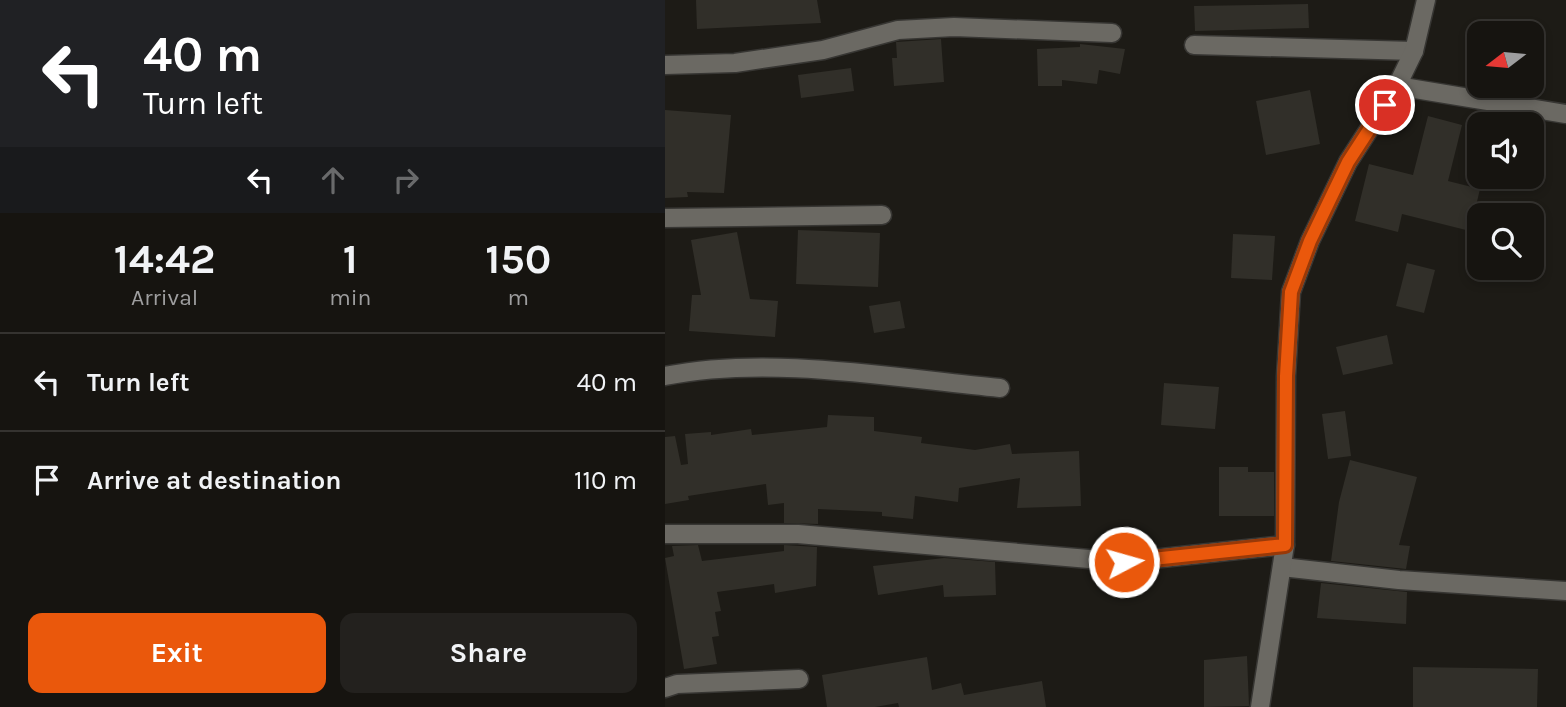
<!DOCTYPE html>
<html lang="en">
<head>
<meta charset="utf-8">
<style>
	body { margin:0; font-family:Karla,sans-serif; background:#23211e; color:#f1f3f6; height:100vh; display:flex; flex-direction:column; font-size:26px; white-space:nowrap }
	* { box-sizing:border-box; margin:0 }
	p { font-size:23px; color:#9e9e9f }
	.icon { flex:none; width:38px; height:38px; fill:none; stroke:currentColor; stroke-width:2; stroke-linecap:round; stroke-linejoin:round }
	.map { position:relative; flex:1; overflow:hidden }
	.sheet { display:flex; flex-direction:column; background:#161410; width:665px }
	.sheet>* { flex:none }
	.top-card { background:#202124; color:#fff; overflow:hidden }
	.needle { width:46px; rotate:254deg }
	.controls { position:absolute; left:802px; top:21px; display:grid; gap:14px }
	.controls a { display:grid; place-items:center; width:77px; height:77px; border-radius:14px; background:#161410; box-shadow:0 4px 10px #0003,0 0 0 2px #353330; font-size:35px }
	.pin { position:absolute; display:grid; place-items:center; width:60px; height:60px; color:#fff; margin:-30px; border:4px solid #fff; border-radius:50%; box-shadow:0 2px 7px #0007 }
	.me { position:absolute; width:77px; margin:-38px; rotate:84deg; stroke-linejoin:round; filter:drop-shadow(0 0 5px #0008) }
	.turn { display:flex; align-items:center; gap:24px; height:147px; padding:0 28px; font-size:32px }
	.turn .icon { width:91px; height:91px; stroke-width:2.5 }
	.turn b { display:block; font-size:49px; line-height:60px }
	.lanes { display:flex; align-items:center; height:66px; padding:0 28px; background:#0003; justify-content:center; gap:35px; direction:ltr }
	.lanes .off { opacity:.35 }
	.eta { display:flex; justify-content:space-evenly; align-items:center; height:119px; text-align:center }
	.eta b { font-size:42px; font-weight:700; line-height:49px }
	.cta { display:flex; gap:14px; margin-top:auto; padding:14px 28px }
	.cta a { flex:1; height:80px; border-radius:14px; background:#ea580c; color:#fff; font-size:28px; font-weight:700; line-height:80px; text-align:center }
	.cta a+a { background:#23211e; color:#f1f3f6 }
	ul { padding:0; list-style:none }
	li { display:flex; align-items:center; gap:21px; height:98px; padding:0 28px; border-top:2px solid #353330 }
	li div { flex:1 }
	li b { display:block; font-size:26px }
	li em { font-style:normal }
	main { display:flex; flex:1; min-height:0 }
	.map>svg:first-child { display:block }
	.building { fill:#312f29 }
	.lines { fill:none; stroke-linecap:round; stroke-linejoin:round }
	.minor-casing { stroke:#373633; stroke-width:21 }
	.minor { stroke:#6b6963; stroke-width:18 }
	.route-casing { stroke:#983908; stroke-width:18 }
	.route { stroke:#ea580c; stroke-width:12 }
</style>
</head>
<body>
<main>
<section class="sheet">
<div class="top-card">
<div class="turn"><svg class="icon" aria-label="left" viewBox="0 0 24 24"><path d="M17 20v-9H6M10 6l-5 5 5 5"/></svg><div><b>40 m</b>Turn left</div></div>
<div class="lanes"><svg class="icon" aria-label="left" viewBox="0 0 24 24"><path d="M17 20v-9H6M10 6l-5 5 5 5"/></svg><svg class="icon off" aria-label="ahead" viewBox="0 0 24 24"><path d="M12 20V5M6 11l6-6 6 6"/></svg><svg class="icon off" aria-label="right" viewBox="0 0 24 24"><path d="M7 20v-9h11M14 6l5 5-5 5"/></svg></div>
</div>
<div class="eta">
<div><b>14:42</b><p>Arrival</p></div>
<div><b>1</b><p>min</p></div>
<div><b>150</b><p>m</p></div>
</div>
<ul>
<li><svg class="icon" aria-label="left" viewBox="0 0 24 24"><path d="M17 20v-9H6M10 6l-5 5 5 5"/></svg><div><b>Turn left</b></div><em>40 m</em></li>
<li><svg class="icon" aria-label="arrive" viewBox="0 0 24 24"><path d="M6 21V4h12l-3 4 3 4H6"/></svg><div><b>Arrive at destination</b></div><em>110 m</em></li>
</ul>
<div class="cta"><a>Exit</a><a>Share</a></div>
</section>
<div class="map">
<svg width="901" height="707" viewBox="0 0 901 707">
	<rect width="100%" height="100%" fill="#1d1b16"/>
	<!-- building -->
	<g class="building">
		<path d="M31,0H152L156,23L32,29Z"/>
		<path d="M643,4L644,28L530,31L529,6Z"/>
		<path d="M276,39L279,82L229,86L227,58H232L231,42Z"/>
		<path d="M415,44L460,49L455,74L434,70L432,84L397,80V86H373L372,49L415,47Z"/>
		<path d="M186,68L189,91L136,98L133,75Z"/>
		<path d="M645,90L655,144L601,155L591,101Z"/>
		<path d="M0,110L66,115L59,193L22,192L23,197L0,198Z"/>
		<path d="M763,116L797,125L783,181L815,189L805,231L737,214L733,232L690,221L704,164L748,175Z"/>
		<path d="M133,230L215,233L213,287L131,284Z"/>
		<path d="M72,232L85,299L113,301L110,337L24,331L27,295H36L26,240Z"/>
		<path d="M568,234L610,236L607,280L566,278Z"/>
		<path d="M742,263L770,270L759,313L731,306Z"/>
		<path d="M235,301L240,328L209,333L204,306Z"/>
		<path d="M722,335L728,364L678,375L671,347Z"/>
		<path d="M499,383L554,387L550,429L496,425Z"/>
		<path d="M680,411L686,456L663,459L657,414Z"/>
		<path d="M163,415L209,417V431L257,437L256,443L310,450L345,444L347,454L414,451L416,506L352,508L355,478L294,488L293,502L250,496L248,519L217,516V512L153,509V524L119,523V503L103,505L101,484L23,496L24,500L0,504V437L10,436L16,465L23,464L20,434L46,432V435L86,429L87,435L162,427Z"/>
		<path d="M685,460L752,477L734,545L745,546L741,569L666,561L674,502Z"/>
		<path d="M554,467H583V472H609V516H554Z"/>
		<path d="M33,545L37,561L119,551V545L152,547L151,586L110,593L109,584L52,592L56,611L50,612L54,636L47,637L52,664L19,669L0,558L9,556L7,546Z"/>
		<path d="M279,558L330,562L331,595L279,597L278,585L213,595L208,566Z"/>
		<path d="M656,583L742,592L741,624L652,618Z"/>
		<path d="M582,656L584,706L539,707V660Z"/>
		<path d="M262,657L267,690L296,683L299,695L377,681L381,707H234L233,703L210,707H162L157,675Z"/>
		<path d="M748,667L873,669L872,707H748Z"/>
	</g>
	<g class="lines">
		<!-- minor casing -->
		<g class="minor-casing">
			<g id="minor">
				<path d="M529,45L749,51"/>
				<path d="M0,65L70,63L158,50L233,30L289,27L447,33"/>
				<path d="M732,86L901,114"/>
				<path d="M0,218L217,215"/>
				<path d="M0,376C104,355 229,378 335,388"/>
				<path d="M0,534H133L459,562L620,545"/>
				<path d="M617,567L734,580L901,591"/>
				<path d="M0,688L12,684L134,679"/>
				<path d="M595,707L620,545L621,376L626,292L645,241L683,162L732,86L749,51L761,0"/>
			</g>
		</g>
		<!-- minor -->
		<use href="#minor" class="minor"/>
	</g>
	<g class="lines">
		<!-- route casing -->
		<g class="route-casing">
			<path id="route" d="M459,562L620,545L621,376L626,292L645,241L683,162L720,105"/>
		</g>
		<!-- route -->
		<use href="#route" class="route"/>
	</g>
</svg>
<div class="controls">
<a><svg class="needle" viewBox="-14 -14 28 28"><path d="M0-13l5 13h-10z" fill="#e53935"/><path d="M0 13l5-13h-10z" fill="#9e9e9f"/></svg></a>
<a><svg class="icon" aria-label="sound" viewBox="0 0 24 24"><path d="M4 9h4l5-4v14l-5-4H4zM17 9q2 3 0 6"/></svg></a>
<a><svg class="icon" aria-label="search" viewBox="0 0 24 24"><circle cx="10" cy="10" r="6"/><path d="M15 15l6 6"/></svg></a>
</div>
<div class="pin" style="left:720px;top:105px;background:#d93025"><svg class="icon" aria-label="arrive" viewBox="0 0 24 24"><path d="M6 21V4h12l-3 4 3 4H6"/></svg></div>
<svg class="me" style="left:459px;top:562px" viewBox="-20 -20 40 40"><circle r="17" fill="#ea580c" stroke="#fff" stroke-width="3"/><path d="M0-11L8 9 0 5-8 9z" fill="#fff"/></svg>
</div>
</main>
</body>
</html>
